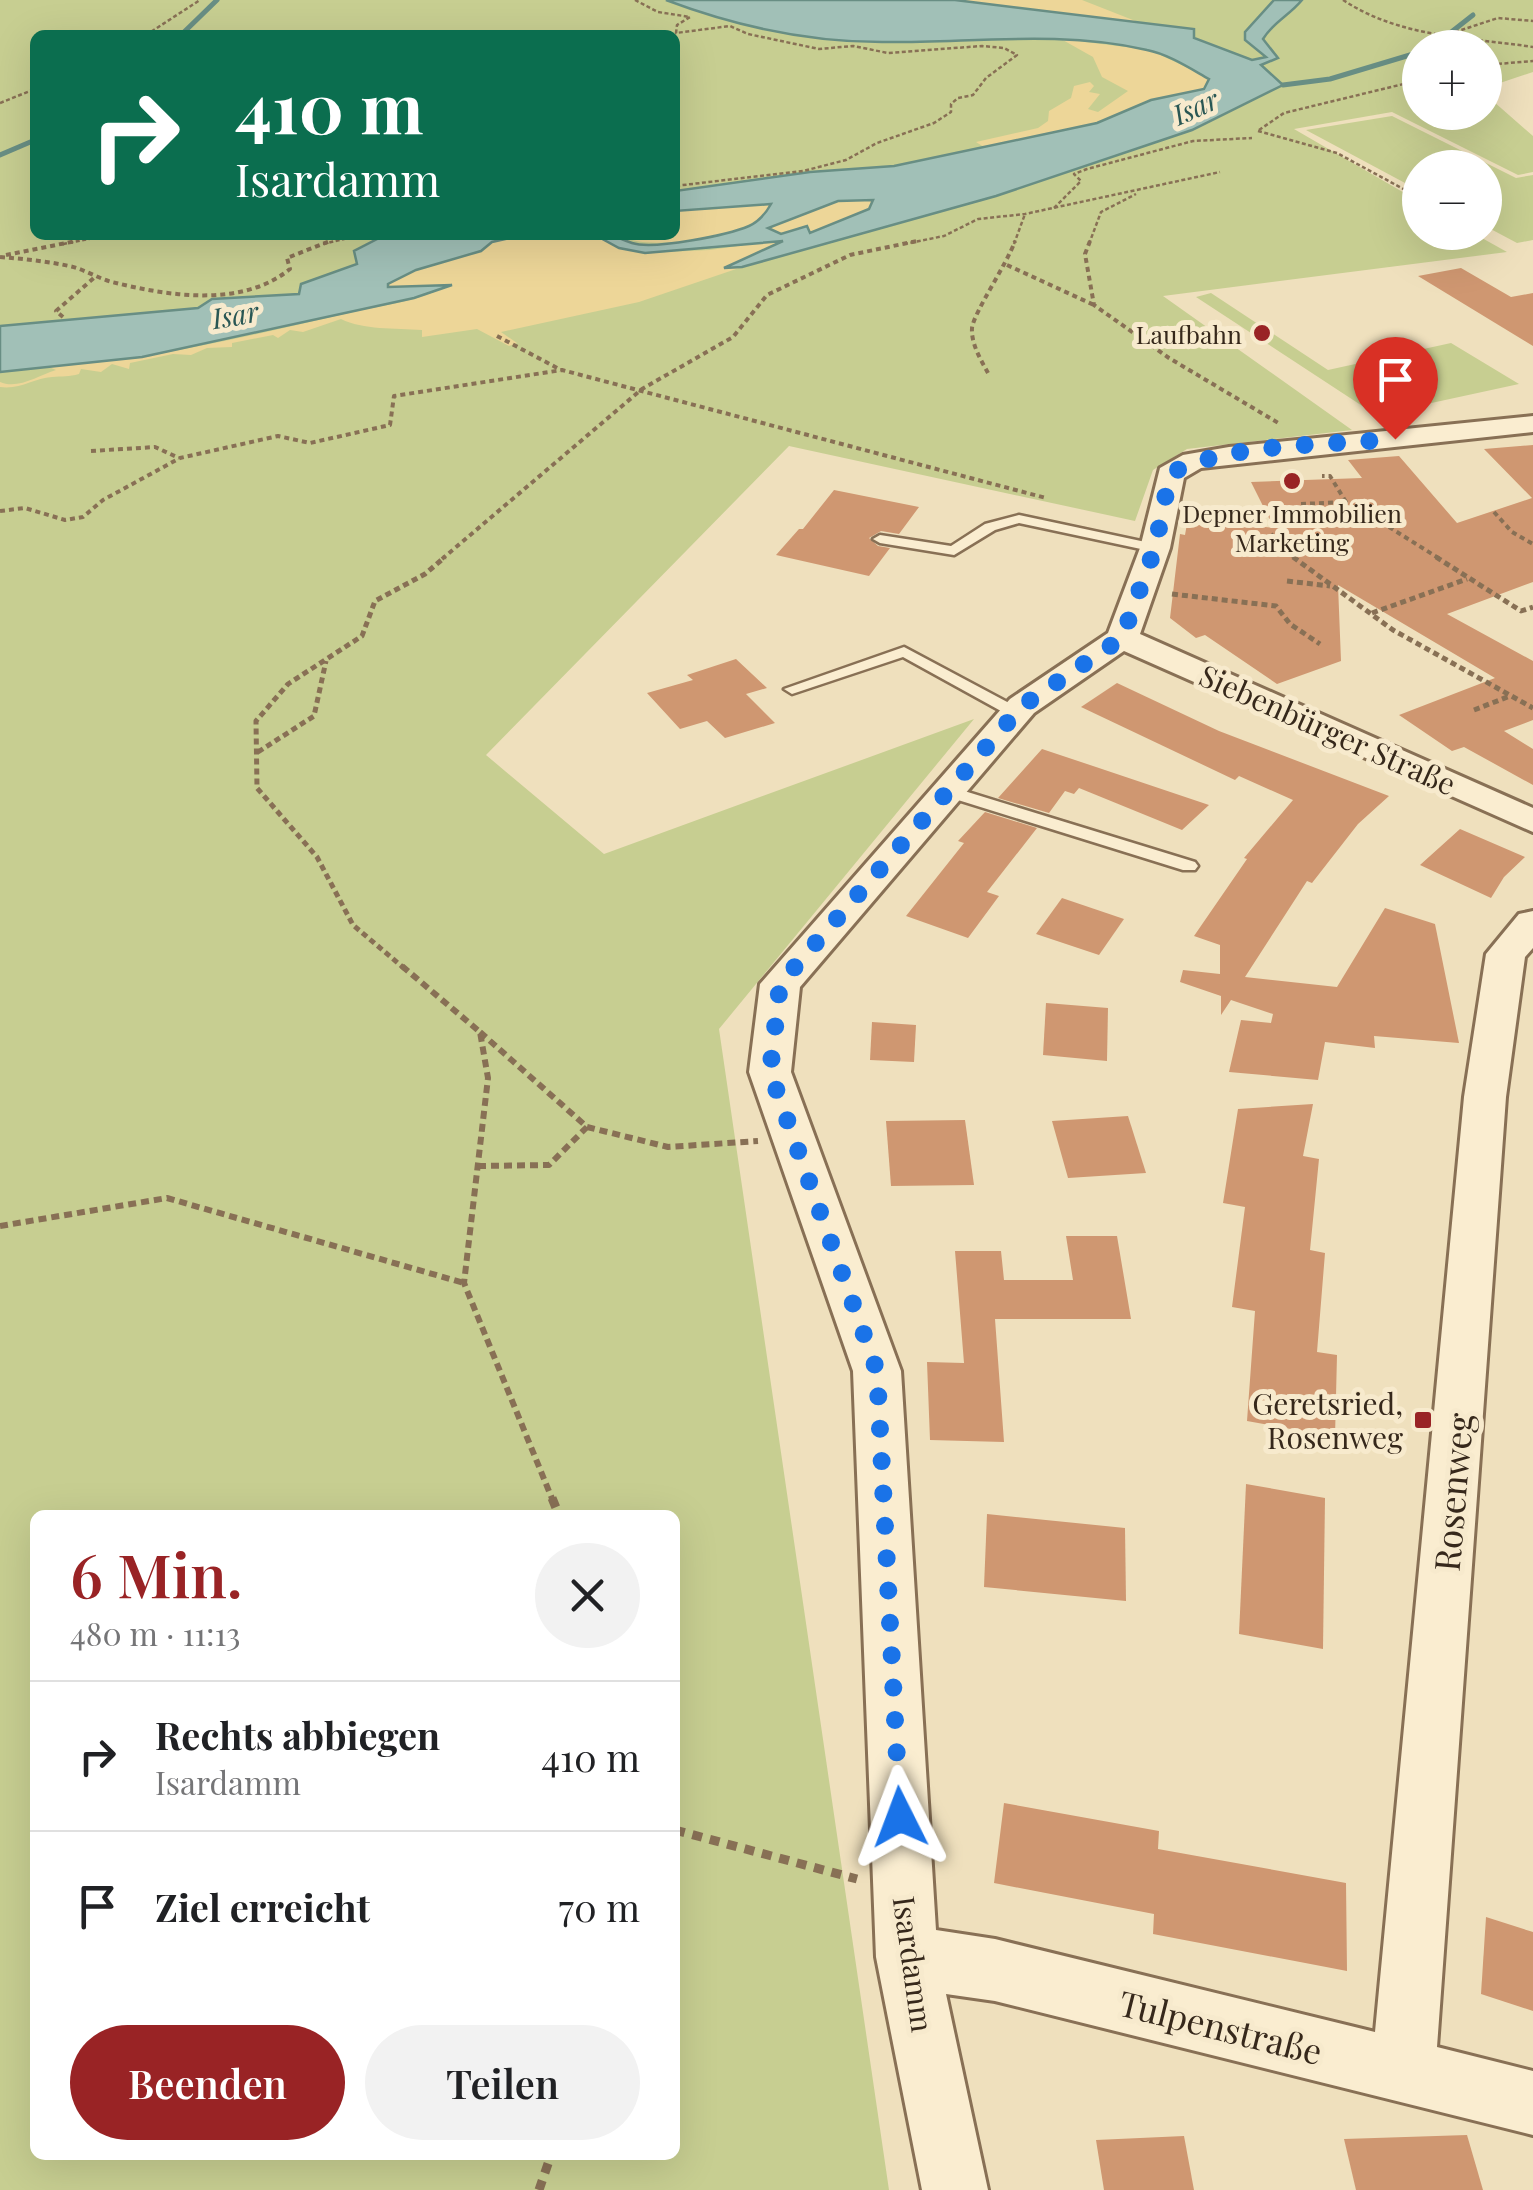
<!DOCTYPE html>
<html lang="de">
<head>
<meta charset="utf-8">
<style>
	body { margin:0; font-family:"Playfair Display",serif; background:#f2f2f2; color:#202124; height:100vh; display:flex; flex-direction:column; font-size:38px; white-space:nowrap }
	* { box-sizing:border-box; margin:0 }
	p { font-size:32px; color:#757577 }
	.icon { flex:none; width:55px; height:55px; fill:none; stroke:currentColor; stroke-width:2; stroke-linecap:round; stroke-linejoin:round }
	.map { position:relative; flex:1; overflow:hidden }
	.drawer { position:absolute; left:30px; top:1510px; width:650px; height:650px; display:flex; flex-direction:column; background:#fff; border-radius:15px; box-shadow:0 10px 40px #0002 }
	.drawer>* { flex:none }
	.banner { position:absolute; left:30px; top:30px; width:650px; height:210px; border-radius:15px; box-shadow:0 10px 40px #0002; background:#0b6e4f; color:#fff; overflow:hidden }
	.fabs { position:absolute; left:1402px; top:30px; display:grid; gap:20px }
	.fabs a { display:grid; place-items:center; width:100px; height:100px; border-radius:50%; background:#fff; box-shadow:0 10px 40px #0002; font-size:50px }
	.pin { position:absolute; display:grid; place-items:center; width:85px; height:85px; color:#fff; margin:-102px -42px; border-radius:50% 50% 50% 0; rotate:-45deg; box-shadow:0 0 10px #0007 }
	.pin .icon { rotate:45deg }
	.me { position:absolute; width:110px; margin:-55px; rotate:357deg; stroke-linejoin:round; filter:drop-shadow(0 0 8px #0008) }
	.turn { display:flex; align-items:center; gap:35px; height:210px; padding:0 40px; font-size:45px }
	.turn .icon { width:130px; height:130px; stroke-width:2.5 }
	.turn b { display:block; font-size:70px; line-height:85px }
	.round { display:grid; place-items:center; flex:none; width:105px; height:105px; border-radius:52px; background:#f2f2f2 }
	.head { display:flex; align-items:center; justify-content:space-between; height:170px; padding:0 40px }
	h1 { font-size:60px; font-weight:600; line-height:75px; color:#992325 }
	.action { display:flex; gap:20px; margin-top:auto; padding:20px 40px }
	.action a { flex:1; height:115px; border-radius:60px; background:#992325; color:#fff; font-size:40px; font-weight:600; line-height:115px; text-align:center }
	.action a+a { background:#f2f2f2; color:#202124 }
	ul { padding:0; list-style:none }
	li { display:flex; align-items:center; gap:30px; height:150px; padding:0 40px; border-top:2px solid #e0e0e0 }
	li div { flex:1 }
	li b { display:block; font-size:38px }
	li em { font-style:normal }
	.map>svg:first-child { display:block }
	.green { fill:#c7ce91; fill-rule:evenodd }
	.sand { fill:#edd698 }
	.water { fill:#a1c0b7; stroke:#688e84; stroke-width:2.5; fill-rule:evenodd }
	.lines { fill:none; stroke-linecap:round; stroke-linejoin:round }
	.stream { stroke:#688e84; stroke-width:5 }
	.building { fill:#cf9771 }
	.service-casing { stroke:#887055; stroke-width:5 }
	.minor-casing { stroke:#887055; stroke-width:6 }
	.path-far4 { stroke:#887055; stroke-width:2.5; stroke-dasharray:4 2.5; stroke-linecap:butt }
	.path-far3 { stroke:#887055; stroke-width:4; stroke-dasharray:5 4; stroke-linecap:butt }
	.path-far2 { stroke:#887055; stroke-width:5; stroke-dasharray:6 4; stroke-linecap:butt }
	.path-far1 { stroke:#887055; stroke-width:6; stroke-dasharray:8 5; stroke-linecap:butt }
	.path { stroke:#887055; stroke-width:9; stroke-dasharray:10 8; stroke-linecap:butt }
	.service { fill:#faedd0; fill-rule:evenodd }
	.minor { fill:#faedd0; fill-rule:evenodd }
	.route { stroke:#1a73e8; stroke-width:18; stroke-dasharray:0 32.4 }
	.poi-dot { fill:#992325; stroke:#f7eacd; stroke-width:4 }
	.labels { text-anchor:middle; dominant-baseline:central; stroke-width:10; stroke-linejoin:round; paint-order:stroke }
	.far-poi-label { font-size:25px; fill:#36281b; stroke:#f7eacd; text-anchor:end }
	.far-water-label { font-size:28px; font-style:italic; fill:#295754; stroke:#f7eacd }
	.street-label { font-size:30px; fill:#36281b; stroke:#f7eacd }
	.poi-label { font-size:30px; fill:#36281b; stroke:#f7eacd; text-anchor:end }
	.near-street-label { font-size:35px; fill:#36281b; stroke:#f7eacd }
</style>
</head>
<body>
<div class="map">
<svg width="1533" height="2190" viewBox="0 0 1533 2190">
	<rect width="100%" height="100%" fill="#efe0bd"/>
	<!-- green -->
	<g class="green">
		<path d="M0,0H1533V72L1485,88V48H1420V112H1485V94L1533,136V172L1518,175L1392,112L1294,129L1420,202V232L1473,233L1507,252L1163,296L1352,430L1187,449L1153,470L1135,521L789,446L486,755L604,854L974,719L719,1029L889,2190H0ZM35,35H675V235H35ZM35,1515H675V2155H35Z"/>
		<path d="M1392,116L1516,178L1533,175V240L1517,243L1485,226V168H1420V191L1306,130Z"/>
		<path d="M1211,293L1328,370L1451,343L1519,384L1376,415L1196,297Z"/>
	</g>
	<!-- sand -->
	<g class="sand">
		<path d="M955,0H1082L1138,22Z"/>
		<path d="M1061,39L1150,50L1209,78L1204,89L1151,100L1097,123L984,147L976,142L1038,128L1048,121L1049,111L1071,98L1074,86L1090,82L1094,86L1089,92L1100,94L1088,109L1098,112L1128,91L1102,77L1093,57Z"/>
		<path d="M873,199L869,209C834,221 804,245 766,228L838,201Z"/>
		<path d="M772,204C766,213 760,221 750,225C725,237 642,252 621,235H675V211Z"/>
		<path d="M523,235H595L619,248L645,253L710,250L793,238L725,267H742L639,302L501,332L517,343L509,346L477,329L422,337V330C395,328 363,330 341,319L303,332L290,330L278,338L273,335L232,343V347L207,348L191,355L173,354L130,363L129,369L112,364L101,372L81,369L79,374C69,377 62,376 52,377C34,378 20,390 0,387V382C18,390 39,375 56,370L49,367C149,360 246,337 344,314C376,306 419,302 446,286L387,287L388,284L416,270L480,251L492,242Z"/>
	</g>
	<!-- water -->
	<g class="water">
		<path d="M666,0H955L1194,29V38L1252,60L1266,57L1245,40V32L1274,0H1302C1289,16 1274,21 1263,39L1278,58L1261,65L1283,85L1192,130L996,196L742,267L724,268L783,241L645,253L619,248L595,235C619,235 614,237 632,243C654,250 728,235 749,226C760,221 766,213 771,204L675,211V191L810,172L894,166L1097,123L1151,100L1204,89L1209,79C1191,69 1168,54 1147,50C1060,30 970,43 882,42C809,42 735,26 666,0ZM873,200L869,209L810,233L807,226L781,234L768,228L838,201Z"/>
		<path d="M385,235H523L492,242L481,251L416,270L388,284V287L452,285L414,298L142,357L0,372V326L198,308L212,299L299,294L301,284L357,264L354,251Z"/>
	</g>
	<g class="lines">
		<!-- stream -->
		<g class="stream">
			<path d="M181,35L217,0"/>
			<path d="M1431,48L1473,15"/>
			<path d="M1283,85L1330,79L1420,52"/>
			<path d="M0,155L35,140"/>
		</g>
	</g>
	<!-- building -->
	<g class="building">
		<path d="M1461,268L1511,297L1533,293V346L1418,276Z"/>
		<path d="M1533,445V582L1447,614L1533,661V720L1504,731L1533,749V785L1464,747L1452,751L1399,715L1495,678L1338,585L1341,661L1277,684L1205,635L1196,638L1170,618L1180,534L1185,535L1188,518L1274,528L1251,482L1362,478L1348,460L1399,456L1457,523L1532,498L1484,449Z"/>
		<path d="M834,490L919,507L899,534L881,531L869,538L878,546L890,548L869,576L776,555L799,529H803Z"/>
		<path d="M736,659L767,688L746,694L775,723L725,738L707,721L680,729L647,693L693,680L687,675Z"/>
		<path d="M1117,683L1219,731L1389,796L1358,824L1312,883L1307,881L1245,977L1337,987L1385,908L1435,924L1459,1043L1374,1036L1375,1048L1325,1042L1318,1080L1229,1072L1241,1020L1271,1023L1273,1014L1231,1000L1221,1015V996L1180,982L1183,970L1220,974V945L1194,936L1247,859L1244,858L1293,800L1239,776L1235,780L1081,707Z"/>
		<path d="M1042,749L1096,767L1209,805L1182,830L1079,788L1074,794L1065,791L1049,813L998,798Z"/>
		<path d="M985,812L1037,828L987,892L999,896L968,938L906,916L964,843L958,841Z"/>
		<path d="M1460,829L1525,857L1504,877L1491,898L1420,865Z"/>
		<path d="M1062,898L1124,919L1099,955L1036,934Z"/>
		<path d="M1046,1003L1108,1008L1107,1061L1043,1055Z"/>
		<path d="M872,1022L916,1025L914,1062L870,1060Z"/>
		<path d="M1313,1104L1303,1156L1319,1159L1310,1250L1325,1253L1317,1352L1337,1355L1335,1437L1247,1421L1255,1311L1232,1307L1245,1207L1223,1203L1238,1109Z"/>
		<path d="M1128,1116L1146,1173L1068,1178L1052,1121Z"/>
		<path d="M965,1120L974,1185L891,1186L886,1121Z"/>
		<path d="M1066,1236H1117L1131,1319H995L1004,1442L930,1440L927,1362L964,1363L955,1251H1001L1004,1280H1073Z"/>
		<path d="M1246,1484L1325,1498L1323,1649L1239,1634Z"/>
		<path d="M987,1514L1125,1528L1126,1601L984,1587Z"/>
		<path d="M1004,1803L1159,1831L1158,1849L1346,1883L1347,1971L1153,1934L1154,1914L994,1883Z"/>
		<path d="M1486,1917L1533,1932V2011L1481,1994Z"/>
		<path d="M1467,2135L1483,2190H1356L1344,2139Z"/>
		<path d="M1184,2136L1194,2190H1104L1096,2140Z"/>
	</g>
	<g class="lines">
		<!-- service casing -->
		<g class="service-casing">
			<g id="service">
				<path d="M1019,515L1155,544L1162,548L1155,552L1019,523L995,530L954,555L880,543L873,539L880,535L951,546L985,524Z"/>
				<path d="M904,647L1022,710L1024,713L1016,718L1010,716L903,657L792,694L784,689Z"/>
				<path d="M948,786L1195,862L1198,866L1195,870H1183L942,795L940,791Z"/>
			</g>
		</g>
		<!-- minor casing -->
		<g class="minor-casing">
			<path id="minor" d="M1533,416V432L1201,468L1184,478L1170,548L1140,634L1533,808V832L1124,651L1034,713L800,987L791,1072L901,1371L936,1930L995,1939L1375,2032L1464,1097L1486,954L1519,914L1533,911V948L1525,957L1506,1097L1437,2047L1533,2071V2135L995,2001L946,1994L988,2190H922L876,1957L853,1371L749,1072L760,984L1010,699L1108,633L1140,548L1160,468L1183,455L1229,447Z"/>
		</g>
		<!-- path-far4 -->
		<g class="path-far4">
			<path d="M635,0L658,12L690,17L677,25L676,33L730,26L748,34L819,49L853,46L888,53L982,46L1004,48L1017,55L986,78L973,95L958,98L951,104V112L934,123L877,143L846,160L803,171L675,186"/>
			<path d="M1343,0C1401,38 1467,37 1533,47"/>
			<path d="M1449,34L1498,18L1533,21"/>
			<path d="M146,35L200,0"/>
			<path d="M1485,65L1533,61"/>
			<path d="M0,103L35,89"/>
			<path d="M1259,130L1284,113L1420,80"/>
			<path d="M1258,131L1337,153L1420,198"/>
			<path d="M1054,208L1081,181L1074,174L1087,169L1193,141L1252,138"/>
			<path d="M63,244L110,235"/>
			<path d="M323,244L361,235"/>
			<path d="M904,244L944,236L978,219L1025,214L1220,172"/>
			<path d="M1014,244L1025,214"/>
			<path d="M1089,244L1101,212L1136,194"/>
		</g>
		<!-- path-far3 -->
		<g class="path-far3">
			<path d="M1090,241L1085,254L1094,305L1169,358L1280,424"/>
			<path d="M6,255L76,241"/>
			<path d="M0,257C23,259 46,261 69,266C84,269 97,278 112,282C168,296 242,308 290,269L287,258L330,241"/>
			<path d="M1007,265L1094,305"/>
			<path d="M63,317L56,311L95,277"/>
			<path d="M497,336L561,370"/>
			<path d="M988,373C981,360 971,344 972,328C974,312 1007,264 1015,241"/>
			<path d="M91,451L155,447L179,458"/>
			<path d="M1301,504L1346,502L1330,476H1322"/>
			<path d="M0,511L25,508L65,520L83,517L103,500L180,458L278,436L310,443L390,425L394,396L562,370L1046,498"/>
			<path d="M1494,512L1512,532L1533,544"/>
			<path d="M1389,527L1440,559"/>
			<path d="M1271,534L1296,559"/>
			<path d="M442,559L642,389L733,337L767,295L850,255L917,241"/>
		</g>
		<!-- path-far2 -->
		<g class="path-far2">
			<path d="M1293,557L1393,630L1533,708"/>
			<path d="M1436,557L1521,611L1533,607"/>
			<path d="M1287,581L1330,586"/>
			<path d="M1172,594L1276,606L1290,624L1320,644"/>
			<path d="M1372,613L1467,579"/>
			<path d="M1474,710L1510,696"/>
			<path d="M258,752L314,716L326,661"/>
			<path d="M405,969L353,925L317,857L257,788L256,721L288,684L362,636L375,601L425,574L445,557"/>
		</g>
		<!-- path-far1 -->
		<g class="path-far1">
			<path d="M402,966L480,1032L488,1078L464,1283L553,1501"/>
			<path d="M480,1032L587,1127L668,1147L758,1141"/>
			<path d="M478,1166L549,1165L587,1127"/>
			<path d="M0,1226L167,1198L464,1283"/>
		</g>
		<!-- path -->
		<g class="path">
			<path d="M552,1498L559,1515"/>
			<path d="M675,1830L857,1879"/>
			<path d="M539,2190L551,2155"/>
		</g>
		<!-- service -->
		<use href="#service" class="service"/>
		<!-- minor -->
		<use href="#minor" class="minor"/>
	</g>
	<g class="lines">
		<!-- route -->
		<path class="route" d="M900,1817L877,1371L770,1072L780,984L1022,706L1122,638L1155,548L1170,474C1223,443 1331,445 1395,439"/>
	</g>
	<!-- markers -->
	<g class="poi-dot">
		<circle cx="1262" cy="333" r="10"/>
		<circle cx="1292" cy="481" r="10"/>
		<rect x="1413" y="1410" width="20" height="20" rx="5"/>
	</g>
	<g class="labels">
		<!-- far-poi labels -->
		<g class="far-poi-label">
			<text x="1242" y="333">Laufbahn</text>
			<text x="1292" y="512" text-anchor="middle">Depner Immobilien<tspan x="1292" dy="29">Marketing</tspan></text>
		</g>
		<!-- far-water labels -->
		<g class="far-water-label">
			<text transform="translate(1195 106) rotate(-24)">Isar</text>
			<text transform="translate(235 314) rotate(-10)">Isar</text>
		</g>
		<!-- street labels -->
		<g class="street-label">
			<text transform="translate(1328 729) rotate(24)">Siebenbürger Straße</text>
			<text transform="translate(914 1964) rotate(82)">Isardamm</text>
		</g>
		<!-- poi labels -->
		<g class="poi-label">
			<text x="1403" y="1403">Geretsried,<tspan x="1403" dy="34">Rosenweg</tspan></text>
		</g>
		<!-- near-street labels -->
		<g class="near-street-label">
			<text transform="translate(1452 1492) rotate(-85)">Rosenweg</text>
			<text transform="translate(1221 2026) rotate(14)">Tulpenstraße</text>
		</g>
	</g>
</svg>
<div class="fabs">
<a>+</a>
<a>−</a>
</div>
<div class="pin" style="left:1395px;top:439px;background:#d93025"><svg class="icon" aria-label="arrive" viewBox="0 0 24 24"><path d="M6 21V4h12l-3 4 3 4H6"/></svg></div>
<svg class="me" style="left:900px;top:1817px" viewBox="-20 -20 40 40"><path d="M0-17L14 15 0 8-14 15z" fill="#1a73e8" stroke="#fff" stroke-width="4"/></svg>
<div class="banner">
<div class="turn"><svg class="icon" aria-label="right" viewBox="0 0 24 24"><path d="M7 20v-9h11M14 6l5 5-5 5"/></svg><div><b>410 m</b>Isardamm</div></div>
</div>
<section class="drawer">
<div class="head"><div><h1>6 Min.</h1><p>480 m · 11:13</p></div><a class="round"><svg class="icon" aria-label="close" viewBox="0 0 24 24"><path d="M6 6l12 12M18 6L6 18"/></svg></a></div>
<ul>
<li><svg class="icon" aria-label="right" viewBox="0 0 24 24"><path d="M7 20v-9h11M14 6l5 5-5 5"/></svg><div><b>Rechts abbiegen</b><p>Isardamm</p></div><em>410 m</em></li>
<li><svg class="icon" aria-label="arrive" viewBox="0 0 24 24"><path d="M6 21V4h12l-3 4 3 4H6"/></svg><div><b>Ziel erreicht</b></div><em>70 m</em></li>
</ul>
<div class="action"><a>Beenden</a><a>Teilen</a></div>
</section>
</div>
</body>
</html>
